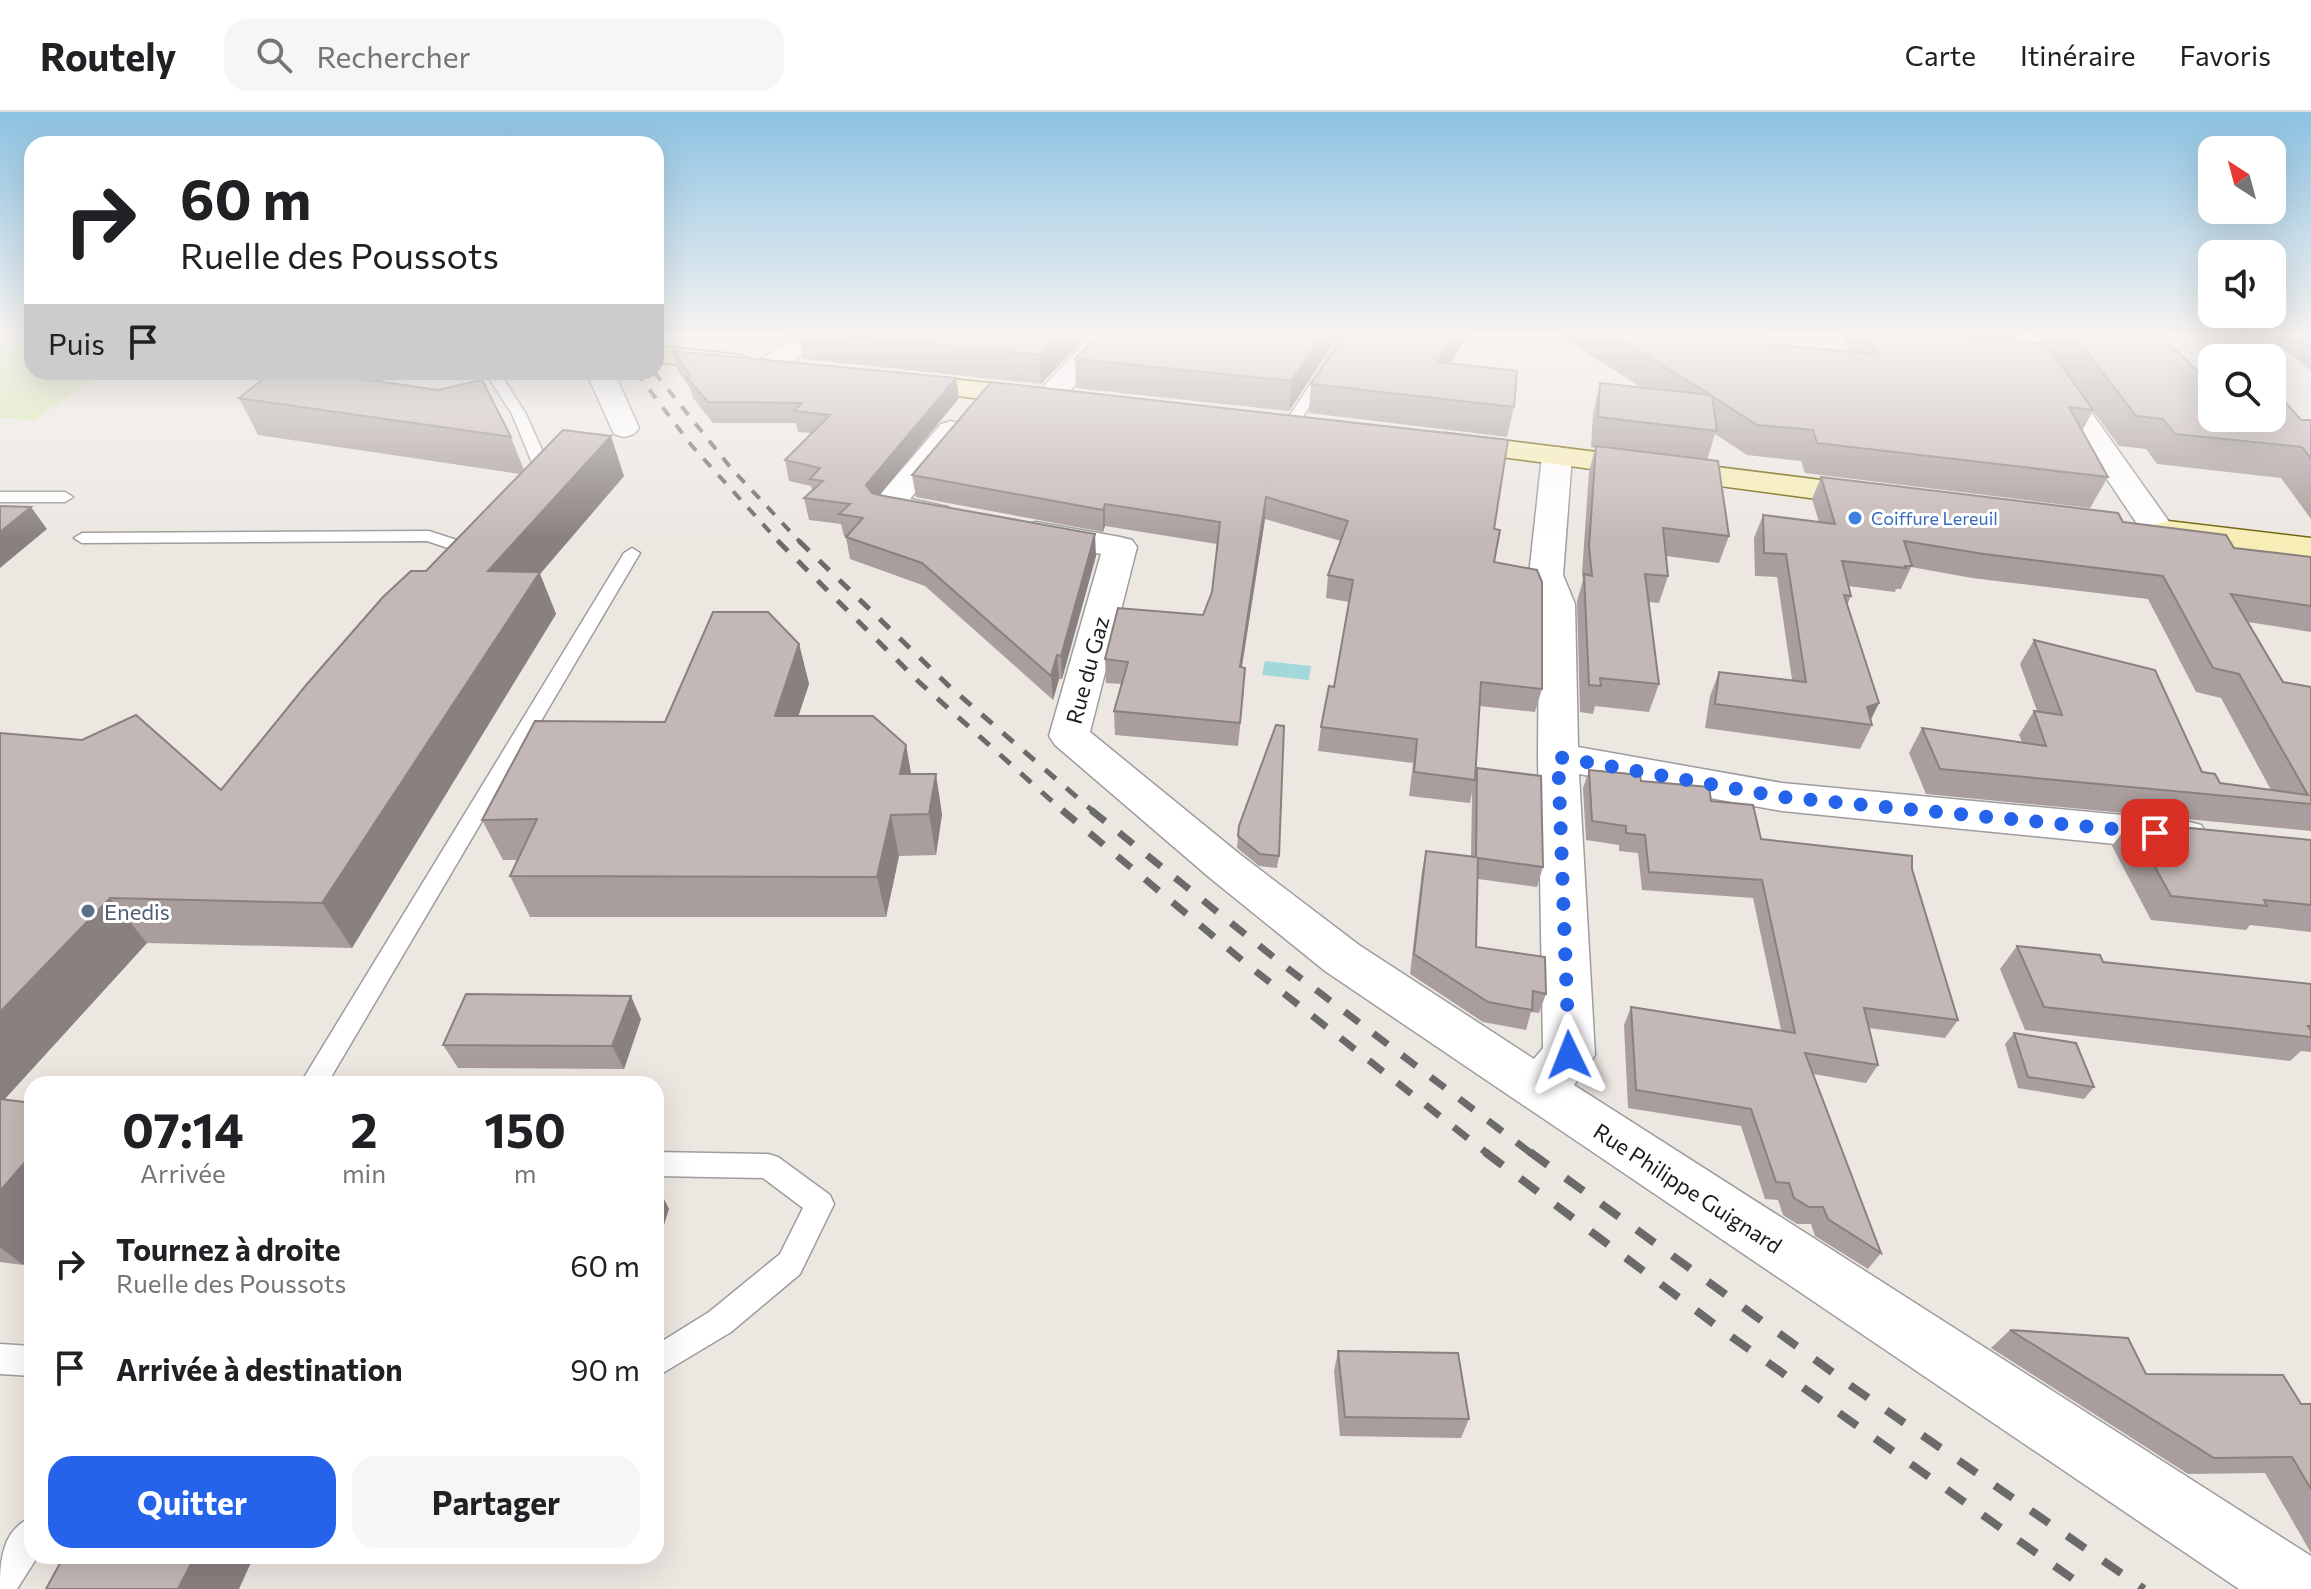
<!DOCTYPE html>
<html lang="fr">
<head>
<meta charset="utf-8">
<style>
	body { margin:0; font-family:Commissioner,sans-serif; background:#f6f6f6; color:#202124; height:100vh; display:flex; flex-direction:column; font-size:30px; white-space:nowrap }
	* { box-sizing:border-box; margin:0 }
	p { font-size:26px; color:#757577 }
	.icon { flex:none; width:44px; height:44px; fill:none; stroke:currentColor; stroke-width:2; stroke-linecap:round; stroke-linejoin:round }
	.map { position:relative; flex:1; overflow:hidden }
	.side { position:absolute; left:24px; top:964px; width:640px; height:488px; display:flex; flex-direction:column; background:#fff; border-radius:24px; box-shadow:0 8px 32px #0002 }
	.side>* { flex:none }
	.top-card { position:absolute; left:24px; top:24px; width:640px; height:244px; border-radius:24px; box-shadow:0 8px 32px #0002; background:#fff; color:#202124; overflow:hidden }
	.needle { width:52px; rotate:324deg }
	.buttons { position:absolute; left:2198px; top:24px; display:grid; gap:16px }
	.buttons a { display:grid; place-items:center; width:88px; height:88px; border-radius:16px; background:#fff; box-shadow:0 8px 32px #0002; font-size:40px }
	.pin { position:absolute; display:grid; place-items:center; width:68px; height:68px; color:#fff; margin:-34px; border-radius:16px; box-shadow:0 4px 12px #0006 }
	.me { position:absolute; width:88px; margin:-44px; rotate:358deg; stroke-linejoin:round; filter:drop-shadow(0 0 6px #0008) }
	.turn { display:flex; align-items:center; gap:28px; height:168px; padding:0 24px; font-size:36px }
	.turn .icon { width:104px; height:104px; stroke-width:2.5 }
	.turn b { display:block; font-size:56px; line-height:68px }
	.then { display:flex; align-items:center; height:76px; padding:0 24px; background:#0003; gap:16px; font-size:30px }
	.eta { display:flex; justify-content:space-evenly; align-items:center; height:136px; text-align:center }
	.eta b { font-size:48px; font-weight:700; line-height:56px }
	.cta { display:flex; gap:16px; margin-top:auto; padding:16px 24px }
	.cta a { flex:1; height:92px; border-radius:24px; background:#2563eb; color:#fff; font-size:32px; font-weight:700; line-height:92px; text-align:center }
	.cta a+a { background:#f6f6f6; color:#202124 }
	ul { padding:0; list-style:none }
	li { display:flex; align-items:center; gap:24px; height:104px; padding:0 24px }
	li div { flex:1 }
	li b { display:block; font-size:30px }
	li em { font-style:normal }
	header { display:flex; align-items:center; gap:48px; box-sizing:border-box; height:112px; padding:0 40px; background:#fff; border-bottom:2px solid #e0e0e0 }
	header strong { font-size:38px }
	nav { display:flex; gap:44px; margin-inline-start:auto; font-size:28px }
	.search { width:560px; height:72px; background:#f6f6f6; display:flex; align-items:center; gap:20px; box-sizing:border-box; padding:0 28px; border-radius:24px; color:#757577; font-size:30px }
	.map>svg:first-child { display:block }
	.grass { fill:#d3e6a9 }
	.water { fill:#a3d8da }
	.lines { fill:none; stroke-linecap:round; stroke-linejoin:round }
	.lane-casing { stroke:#9d9d9d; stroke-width:3 }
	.street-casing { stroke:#9d9d9d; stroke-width:3 }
	.secondary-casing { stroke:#6e6408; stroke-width:3 }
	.lane { fill:#fff; fill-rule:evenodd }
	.street { fill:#fff; fill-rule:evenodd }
	.secondary { fill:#f7edb6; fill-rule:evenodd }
	.rail-far3 { stroke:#6a6a6a; stroke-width:4; stroke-dasharray:11 11; stroke-linecap:butt }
	.rail-far2 { stroke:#6a6a6a; stroke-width:5; stroke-dasharray:14 14; stroke-linecap:butt }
	.rail-far1 { stroke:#6a6a6a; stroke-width:7; stroke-dasharray:18 18; stroke-linecap:butt }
	.rail { stroke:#6a6a6a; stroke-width:8; stroke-dasharray:22 22; stroke-linecap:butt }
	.wall { fill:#a99e9d }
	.shaded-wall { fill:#89817f }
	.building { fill:#c4b8b6; stroke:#89817f; stroke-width:2 }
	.route { stroke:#2563eb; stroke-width:14; stroke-dasharray:0 25.2 }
	.shop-dot { fill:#3f7fe0; stroke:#fff; stroke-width:3 }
	.service-dot { fill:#5c6f8a; stroke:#fff; stroke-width:3 }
	.labels { text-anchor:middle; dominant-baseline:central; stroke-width:6; stroke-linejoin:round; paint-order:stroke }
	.far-shop-label { font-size:18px; fill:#366cbe; stroke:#fff; text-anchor:start }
	.street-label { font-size:22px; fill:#1c1c1c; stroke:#fff }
	.service-label { font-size:22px; fill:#4e5e75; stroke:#fff; text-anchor:start }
</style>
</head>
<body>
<header>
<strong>Routely</strong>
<div class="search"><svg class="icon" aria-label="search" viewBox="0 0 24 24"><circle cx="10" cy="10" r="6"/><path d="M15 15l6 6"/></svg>Rechercher</div>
<nav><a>Carte</a><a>Itinéraire</a><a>Favoris</a></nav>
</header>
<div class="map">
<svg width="2311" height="1477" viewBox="0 0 2311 1477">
	<rect width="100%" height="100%" fill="#ede7e2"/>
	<!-- grass -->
	<path class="grass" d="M0,230L32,234V260H105L34,308L0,306Z"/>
	<!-- water -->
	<path class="water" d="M1265,549L1311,554L1309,568L1262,563Z"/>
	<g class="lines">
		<!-- lane casing -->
		<g class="lane-casing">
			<g id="lane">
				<path d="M1345,220H1359L1296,315H1286L1284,312Z"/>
				<path d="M485,260H499L526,302L551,358L539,373H527L525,370L535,358L512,302Z"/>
				<path d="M0,380H65L73,385L65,390H0Z"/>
				<path d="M429,419L472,433L474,437L466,442L427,429L82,431L74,426L82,421Z"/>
				<path d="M632,436L640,441L327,972H300L624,441Z"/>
				<path d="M656,1040L768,1042L778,1045L830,1083L834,1092L800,1162L731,1220L656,1265V1233L709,1200L780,1142L803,1096L763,1066L656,1064Z"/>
				<path d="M0,1232L32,1234V1264L0,1262Z"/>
				<path d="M32,1405V1444H38L17,1477H0C0,1448 2,1418 32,1405Z"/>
			</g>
		</g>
		<!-- street casing -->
		<g class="street-casing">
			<g id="street">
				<path d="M798,220H828L781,260L771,262L761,260L757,254L761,248Z"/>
				<path d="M1095,220H1123L1058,292L1048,295L1038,292L1034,286L1038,280Z"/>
				<path d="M2008,220H2034L2175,418L2170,425L2158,428L2146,425Z"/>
				<path d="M586,260H614L639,316L634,322L624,325L614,322Z"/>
				<path d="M951,309L961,312L966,318L910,387L948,395L953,402L948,409L937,412L877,400L872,393L877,386L941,312Z"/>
				<path d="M1557,335L1568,338L1572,344L1563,463L1575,492L1578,635L1782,671L2186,709L2201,713L2208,724L2201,735L2186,739L1782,699L1579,662L1595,943L1574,973L2311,1444V1477H2239L1325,859L1210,766L1055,633L1049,624L1101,442L1024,427L1019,420L1024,413L1036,410L1120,425L1132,428L1137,435L1090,620L1242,744L1359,833L1534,947L1543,936L1538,645L1539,492L1529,463L1542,344L1546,338Z"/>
			</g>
		</g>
		<!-- secondary casing -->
		<g class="secondary-casing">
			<g id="secondary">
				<path d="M656,234L733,242L743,244L747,250L743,256L733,258L656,250Z"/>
				<path d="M897,261L1043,277L1053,280L1057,286L1053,292L1043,295L887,275L883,269L887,263Z"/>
				<path d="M1445,321L1877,375L1888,378L1893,385L1888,392L1877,395L1434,336L1430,330L1434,324Z"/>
				<path d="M2168,409L2311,426V446L2156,426L2151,419L2156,412Z"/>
			</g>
		</g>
		<!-- lane -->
		<use href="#lane" class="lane"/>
		<!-- street -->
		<use href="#street" class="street"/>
		<!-- secondary -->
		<use href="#secondary" class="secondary"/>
		<!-- rail-far3 -->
		<g class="rail-far3">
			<path d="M636,260L692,334L780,431"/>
			<path d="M654,260L731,356L801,431"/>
		</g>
		<!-- rail-far2 -->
		<g class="rail-far2">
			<path d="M778,429L919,570L1064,700"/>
			<path d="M799,429L950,575L1094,700"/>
		</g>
		<!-- rail-far1 -->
		<g class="rail-far1">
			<path d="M1062,698L1249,854L1488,1042"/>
			<path d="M1091,698L1282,852L1532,1042"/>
		</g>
		<!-- rail -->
		<g class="rail">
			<path d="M1485,1040L1722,1218L2087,1477"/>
			<path d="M1530,1040L1854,1276L2144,1477"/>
		</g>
	</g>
	<!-- wall -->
	<g class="wall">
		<path d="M0,220H32V230L0,225Z"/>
		<path d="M798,220H1091L1041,272L803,247Z"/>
		<path d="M1100,220H1341L1289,299L1076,276L1075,247Z"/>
		<path d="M1554,220H1766V232L1849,240L1840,220H1927L1929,222L1928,220H2024L2019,230L2045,232L2036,220H2158L2203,265L2301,308H2311V407L2281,366L2157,352L2146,337L2119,334L2093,299L2082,319L2108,365L2090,396L1805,361L1801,349L1747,343L1715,322L1707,348L1729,424L1719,451L1666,444L1668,464L1659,491L1649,490L1659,572L1649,600L1595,594L1593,602L1580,600L1577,489L1583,468L1582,461L1589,360L1595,336L1591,335L1593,301L1600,271L1642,276Z"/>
		<path d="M2262,220H2311V259Z"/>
		<path d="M672,239L956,266L959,286L879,383L1096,444L1062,567H1059L1053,588L925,474L850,447L846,425L844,424L841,412L809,408L804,386L812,378L811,374L789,369L785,348L811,321L798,320L796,311H713L693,286L690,276L678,259Z"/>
		<path d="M1450,252L1514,295L1507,325L1309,301L1311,272Z"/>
		<path d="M272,260H396L380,270L511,325L524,358L624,364L540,462L556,502L352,836L147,831L4,988L23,1153L0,1150V621L221,678L426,459L520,362L258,323L239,286Z"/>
		<path d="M991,270L1494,417V450L1542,577L1535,600L1479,594L1475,662L1477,656L1543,755L1537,775L1478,767L1476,835L1546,882L1539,901L1531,900L1526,918L1483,910L1410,862L1422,759L1426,739L1471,745L1472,680L1470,691L1409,684L1413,651L1318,639L1321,615L1334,575L1349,490L1326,486L1328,463L1341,429L1265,407L1242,555L1244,579L1238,634L1115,623L1114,599L1122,572L1106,571L1105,547L1203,503L1212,480L1217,432L1105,414L1103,420L916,385L912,363Z"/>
		<path d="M1821,365L2123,410L2234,436L2311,445V520L2248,510L2283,570L2311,575V719L1926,682L1909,641L1922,616L2022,630L2019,623L2034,599H2037L2020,552L2034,528L2202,660L2220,671L2271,678L2221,586L2196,580L2148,487L1972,466L1911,455L1901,477H1896L1895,480L1848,474L1851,484L1847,493L1879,591L1871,608L1872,613L1860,637L1705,616L1710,584L1719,560L1792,568L1777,465L1755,464L1754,426L1763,403L1819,410L1812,387Z"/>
		<path d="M799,532L809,572L798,604L906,633L911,662L942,702L936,743L899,744L886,805H530L510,764L517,748H503L482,708L665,610Z"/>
		<path d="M1589,658L1641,669L1711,689L1761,727L1912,757L1958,908L1945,926L1869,916L1878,953L1866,971L1813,962L1881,1141L1868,1157L1815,1124L1811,1112H1797L1783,1103L1778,1088L1765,1087L1741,1014L1628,996L1624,913L1631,895L1781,918L1753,786L1642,778L1638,741L1619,739V733L1586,728L1583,676Z"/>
		<path d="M2130,710L2311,728V820L2250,813L2246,818L2151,808L2112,734Z"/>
		<path d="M1239,714L1279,744L1277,756L1259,754L1237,736Z"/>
		<path d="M2017,834L2103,850L2311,872V940L2301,939L2290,949L2025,918L2000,857Z"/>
		<path d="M641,907L624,957L458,956L443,933Z"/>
		<path d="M2014,921L2094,975L2084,987L2018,976L2005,932Z"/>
		<path d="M2010,1218L2146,1262L2301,1292H2311V1441L2265,1361L2188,1362L1991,1236Z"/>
		<path d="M1338,1239L1469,1307L1461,1326L1340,1324L1334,1259Z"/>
	</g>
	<!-- shaded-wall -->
	<g class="shaded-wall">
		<path d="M26,220H32V230Z"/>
		<path d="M1062,220H1091L1041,272L1039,243Z"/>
		<path d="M1325,220H1341L1289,299L1291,269Z"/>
		<path d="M1457,220H1470L1433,279L1438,250Z"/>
		<path d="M322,260H396L337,298L320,261Z"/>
		<path d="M956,266L959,286L870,395L866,373Z"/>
		<path d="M611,324L624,364L540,462L556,502L352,836L322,791L488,459Z"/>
		<path d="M1266,385L1265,407L1238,578L1240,555Z"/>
		<path d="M1105,392V414L1103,420V398Z"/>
		<path d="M31,395L47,417L0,456V420Z"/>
		<path d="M1095,422L1096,444L1062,567L1061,544Z"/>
		<path d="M799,532L809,572L785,645L775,604Z"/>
		<path d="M1057,543L1059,567L1053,588L1051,564Z"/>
		<path d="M1879,591L1868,612L1867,595Z"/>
		<path d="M906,633L913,673L900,662Z"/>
		<path d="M936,662L942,702L936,743L929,702Z"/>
		<path d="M891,703L899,744L886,805L877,765Z"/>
		<path d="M110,786L147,831L1,991L0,1012V900Z"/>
		<path d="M631,884L641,907L624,957L612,934Z"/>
		<path d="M32,1042V1142L23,1153L0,1135V1079Z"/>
		<path d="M656,1071L669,1097L656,1139Z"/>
		<path d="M195,1444H254L239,1477H178Z"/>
	</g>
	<!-- building -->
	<g class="building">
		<path d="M816,220H1062L1039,243Z"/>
		<path d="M1100,220H1325L1291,269L1075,247Z"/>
		<path d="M1347,220H1457L1438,250L1517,259L1514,295L1311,272Z"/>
		<path d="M1606,220H1766V232L1876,242L1865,220H1927L1928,222L2046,232L2093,298L2069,295L2108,365L1817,331L1813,318L1757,313L1712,284L1717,319L1598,305L1600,271L1711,283Z"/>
		<path d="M2072,220H2158L2203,265L2212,266V306H2272V275L2301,308H2311V347L2302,335L2175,322L2163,307L2136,304Z"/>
		<path d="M672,239L956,266L866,373L872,381L884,384L1095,422L1061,544L1057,543L1051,564L922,451L846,425L863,406L839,402L850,392L804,386L823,369L810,367L820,356L785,348L830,303L794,299L802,291L708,290L687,266L690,263Z"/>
		<path d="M272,260H322L320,261L438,278L482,268L511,325L239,286Z"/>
		<path d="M991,270L1508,328L1494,417L1500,418L1494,450L1537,458L1542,470V577L1481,570L1475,668L1414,660L1417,627L1321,615L1329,574L1334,575L1353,468L1328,463L1348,409L1266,385L1240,555L1245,556L1240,611L1114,599L1128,550L1105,547L1118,496L1203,503L1212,480L1220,410L1105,392L1103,398L912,363Z"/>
		<path d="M563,318L611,324L488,459L540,460L322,791L110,786L0,900V621L82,628L136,603L221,678L307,572L383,485L411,459H426Z"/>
		<path d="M1596,334L1718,349L1729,424L1663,416L1668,464L1645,462L1659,572L1600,566L1601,574L1589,573L1584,462L1592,464L1589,434Z"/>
		<path d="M1821,365L2118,401L2123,410L2226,423L2234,436L2311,445V494L2231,482L2283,570L2311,575V692L1940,657L1922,616L2046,634L2034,599L2062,603L2034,528L2155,558L2202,660L2215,662L2220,671L2308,683L2239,562L2213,556L2163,464L1984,442L1904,429L1912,454H1905L1906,456L1842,449L1851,484L1844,483L1879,591L1867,595L1872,613L1715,592L1719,560L1806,570L1786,442L1764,441L1763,403L1835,412Z"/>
		<path d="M0,394L31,395L0,420Z"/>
		<path d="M713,500H768L799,532L775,604H873L906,633L900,662H936L929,702L891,703L877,765L510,764L537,707L482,708L535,609L665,610Z"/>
		<path d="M1276,613L1284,614L1279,744L1260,742L1238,724L1239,714Z"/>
		<path d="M1477,656L1541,664L1543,755L1478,746L1476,835L1545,845L1546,882L1533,879L1532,898L1488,890L1414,842L1426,739L1476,745Z"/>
		<path d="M1589,658L1640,663L1641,669L1709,675L1711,689L1753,693L1761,727L1912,744V757L1958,908L1864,896L1878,953L1805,941L1881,1141L1828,1107L1823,1095H1809L1794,1086L1789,1071L1776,1070L1751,997L1636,978L1631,895L1795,921L1762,768L1649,760L1645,723L1626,721V714L1592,709Z"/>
		<path d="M2130,710L2311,728V793L2264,788L2267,794L2171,784Z"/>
		<path d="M2017,834L2100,843L2103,850L2311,872V914H2308L2311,919V925L2044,895Z"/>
		<path d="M466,882L631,884L612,934L443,933Z"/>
		<path d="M2014,921L2076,931L2094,975L2028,965Z"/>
		<path d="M0,987L32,991V1042L0,1079Z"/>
		<path d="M2010,1218L2128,1226L2146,1262L2283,1263L2301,1292H2311V1377L2292,1345L2214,1346Z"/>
		<path d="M1338,1239L1458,1241L1469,1307L1345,1305Z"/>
		<path d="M64,1444H195L178,1477H46Z"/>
	</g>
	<!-- sky -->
	<linearGradient id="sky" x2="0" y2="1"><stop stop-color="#8cc2e2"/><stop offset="0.52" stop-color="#f7f4f2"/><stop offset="1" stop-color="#f7f4f2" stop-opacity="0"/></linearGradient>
	<rect width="2311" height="427" fill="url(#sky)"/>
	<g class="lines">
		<!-- route -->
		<path class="route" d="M1569,943L1558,645L1782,685L2155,721"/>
	</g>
	<!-- markers -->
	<circle class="shop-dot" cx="1855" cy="406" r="8"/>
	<circle class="service-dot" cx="88" cy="799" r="8"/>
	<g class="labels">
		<!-- far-shop labels -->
		<g class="far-shop-label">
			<text x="1871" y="406">Coiffure Lereuil</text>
		</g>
		<!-- street labels -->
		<g class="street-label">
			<text transform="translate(1087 558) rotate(-75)">Rue du Gaz</text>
			<text transform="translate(1688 1076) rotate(33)">Rue Philippe Guignard</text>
		</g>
		<!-- service labels -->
		<g class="service-label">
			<text x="104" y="799">Enedis</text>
		</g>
	</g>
</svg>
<div class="buttons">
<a><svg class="needle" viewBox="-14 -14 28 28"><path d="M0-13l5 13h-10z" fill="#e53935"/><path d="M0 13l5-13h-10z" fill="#757577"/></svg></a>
<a><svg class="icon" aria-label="sound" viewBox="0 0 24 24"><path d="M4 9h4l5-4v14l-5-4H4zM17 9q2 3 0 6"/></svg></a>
<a><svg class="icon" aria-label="search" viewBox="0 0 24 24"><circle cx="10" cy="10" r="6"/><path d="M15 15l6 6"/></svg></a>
</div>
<div class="pin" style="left:2155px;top:721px;background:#d93025"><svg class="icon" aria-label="arrive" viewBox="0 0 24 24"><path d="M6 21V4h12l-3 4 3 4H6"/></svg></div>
<svg class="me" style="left:1569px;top:943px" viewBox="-20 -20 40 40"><path d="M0-17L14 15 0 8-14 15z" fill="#2563eb" stroke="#fff" stroke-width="4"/></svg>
<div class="top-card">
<div class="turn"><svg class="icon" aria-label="right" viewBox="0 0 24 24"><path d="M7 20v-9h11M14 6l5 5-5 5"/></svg><div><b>60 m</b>Ruelle des Poussots</div></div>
<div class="then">Puis<svg class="icon" aria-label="arrive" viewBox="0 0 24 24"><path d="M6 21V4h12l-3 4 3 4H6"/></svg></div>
</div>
<section class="side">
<div class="eta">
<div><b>07:14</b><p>Arrivée</p></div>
<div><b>2</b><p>min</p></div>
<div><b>150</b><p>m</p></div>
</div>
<ul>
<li><svg class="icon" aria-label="right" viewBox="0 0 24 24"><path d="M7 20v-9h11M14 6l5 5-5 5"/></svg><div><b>Tournez à droite</b><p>Ruelle des Poussots</p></div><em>60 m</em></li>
<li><svg class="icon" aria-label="arrive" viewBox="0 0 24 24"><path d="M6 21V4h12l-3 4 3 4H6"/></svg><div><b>Arrivée à destination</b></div><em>90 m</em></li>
</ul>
<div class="cta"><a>Quitter</a><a>Partager</a></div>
</section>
</div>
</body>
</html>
